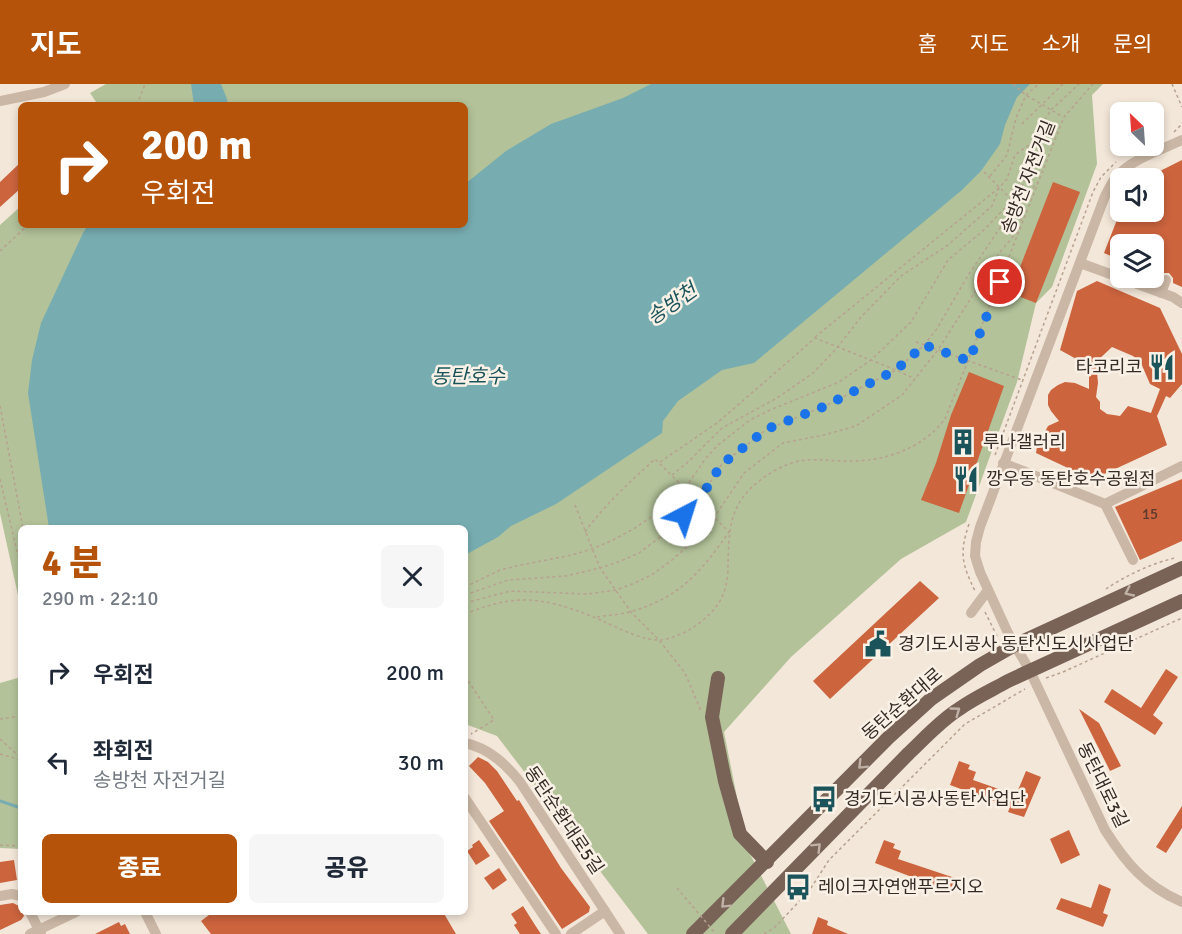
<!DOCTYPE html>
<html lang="ko">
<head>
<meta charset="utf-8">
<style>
	body { margin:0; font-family:Signika,"Noto Sans KR",sans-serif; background:#f6f6f7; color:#1f2937; height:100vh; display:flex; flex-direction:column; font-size:22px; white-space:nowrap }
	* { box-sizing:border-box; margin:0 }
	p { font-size:20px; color:#747a83 }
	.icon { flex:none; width:33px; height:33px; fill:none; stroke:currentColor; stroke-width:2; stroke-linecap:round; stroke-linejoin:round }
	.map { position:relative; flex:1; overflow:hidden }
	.panel { position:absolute; left:18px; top:441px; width:450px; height:390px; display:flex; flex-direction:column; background:#fff; border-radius:9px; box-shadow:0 3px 9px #0003 }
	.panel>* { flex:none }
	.hud { position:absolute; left:18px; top:18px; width:450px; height:126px; border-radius:9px; box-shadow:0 3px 9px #0003; background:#b45309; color:#fff; overflow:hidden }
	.needle { width:39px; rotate:335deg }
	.controls { position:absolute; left:1110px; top:18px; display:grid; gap:12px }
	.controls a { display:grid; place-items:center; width:54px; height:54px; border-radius:9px; background:#fff; box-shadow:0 3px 9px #0003; font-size:30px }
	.pin { position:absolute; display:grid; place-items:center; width:51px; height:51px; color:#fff; margin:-26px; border:3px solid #fff; border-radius:50%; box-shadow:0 2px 6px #0007 }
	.me { position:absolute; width:66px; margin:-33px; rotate:40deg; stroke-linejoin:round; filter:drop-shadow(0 0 4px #0008) }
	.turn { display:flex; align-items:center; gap:21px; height:126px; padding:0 24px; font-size:27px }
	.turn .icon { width:78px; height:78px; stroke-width:2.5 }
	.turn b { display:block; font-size:42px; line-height:51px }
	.round { display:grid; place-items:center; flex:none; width:63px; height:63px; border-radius:9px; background:#f6f6f7 }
	.headline { display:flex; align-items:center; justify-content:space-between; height:102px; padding:0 24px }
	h1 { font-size:36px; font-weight:800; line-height:45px; color:#b45309 }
	.cta { display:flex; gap:12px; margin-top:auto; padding:12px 24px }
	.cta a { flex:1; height:69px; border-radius:9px; background:#b45309; color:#fff; font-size:24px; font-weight:800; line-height:69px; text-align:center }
	.cta a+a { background:#f6f6f7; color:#1f2937 }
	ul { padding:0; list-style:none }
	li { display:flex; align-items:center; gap:18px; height:90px; padding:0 24px }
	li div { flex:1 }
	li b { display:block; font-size:22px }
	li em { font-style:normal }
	header { display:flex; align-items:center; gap:36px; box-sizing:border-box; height:84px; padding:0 30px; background:#b45309; color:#fff }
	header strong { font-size:28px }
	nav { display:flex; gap:33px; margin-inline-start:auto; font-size:21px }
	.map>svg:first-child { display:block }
	.green { fill:#b3c299 }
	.water { fill:#77adb1 }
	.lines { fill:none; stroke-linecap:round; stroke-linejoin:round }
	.stream { stroke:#77adb1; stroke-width:3 }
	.building { fill:#cc643e; fill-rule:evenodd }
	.path { stroke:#b7a18f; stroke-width:1.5; stroke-dasharray:3 3; stroke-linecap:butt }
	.minor { stroke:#cbb7a5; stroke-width:10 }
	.major { stroke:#796357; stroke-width:14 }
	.path-bridge { stroke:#b7a18f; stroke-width:1.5; stroke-dasharray:3 3; stroke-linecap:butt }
	.oneway { stroke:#c0b1a6 }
	.route { stroke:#1a73e8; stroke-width:10; stroke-dasharray:0 18 }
	.labels { text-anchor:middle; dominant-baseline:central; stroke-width:5; stroke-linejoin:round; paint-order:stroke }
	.number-label { font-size:15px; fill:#5c3a2d }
	.street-label { font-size:18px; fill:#362c27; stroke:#faf1e6 }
	.poi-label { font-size:18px; fill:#362c27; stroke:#faf1e6; text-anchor:start }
	.water-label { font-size:20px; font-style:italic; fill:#1a545a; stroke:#faf1e6 }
</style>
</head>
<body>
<header>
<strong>지도</strong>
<nav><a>홈</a><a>지도</a><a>소개</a><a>문의</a></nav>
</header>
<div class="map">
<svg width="1182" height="850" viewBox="0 0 1182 850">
	<rect width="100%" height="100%" fill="#f3e7d9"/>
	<!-- green -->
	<g class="green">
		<path d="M106,0H1103L1092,11L1097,80L1052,203L1036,219L1017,298L966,438L901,475L791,573L724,648L747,764L791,850H648L497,652L465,640V444H21V525L0,429V141L21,122V141H465V21H98L90,9Z"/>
		<path d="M21,593V765L0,764V599Z"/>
	</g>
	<!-- water -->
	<g class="water">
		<path d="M191,0H221L227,15L228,21H194Z"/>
		<path d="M651,0H1030L1017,13L1005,41L1000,60L981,87L962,106L754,279L722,286L678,317L663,337L662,349L556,420L511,442L498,453L465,471V444H49L28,309L32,276L41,239L83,149L88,141H465V100L506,67L551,40L623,14Z"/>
	</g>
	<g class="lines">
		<!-- stream -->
		<path class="stream" d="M0,717L21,724"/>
	</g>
	<!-- building -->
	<g class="building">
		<path d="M1182,76V203L1173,199V194L1169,189H1164L1159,193L1154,191V160H1120V176L1104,169L1120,128H1154V90Z"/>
		<path d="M21,78V104L0,123V98Z"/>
		<path d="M1053,98L1080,108L1036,219L1010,209Z"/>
		<path d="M1097,197L1160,224L1182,270V300L1170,314L1166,312L1157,332L1167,361L1100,392H1085L1036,369L1037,363L1048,342L1059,337L1051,327L1048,321V311L1051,306L1058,301L1065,298L1075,299L1089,305V282L1060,266L1077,207ZM1112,263L1133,272L1141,279L1150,300L1160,305L1151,329L1128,322L1120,332L1107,330L1100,325V318L1096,313L1098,299L1096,278Z"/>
		<path d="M969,288L1004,302L959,429L921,416L936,379L951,331Z"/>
		<path d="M1182,395V457L1140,476L1115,423Z"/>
		<path d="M920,497L939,514L830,615L813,597Z"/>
		<path d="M1166,585L1178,593L1153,631L1163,639L1155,651L1104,618L1112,605L1141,624Z"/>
		<path d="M1079,625L1099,639L1121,682L1110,687Z"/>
		<path d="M478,673L488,678L497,687L517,717L519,716L561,784L590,823L589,828L562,845L489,737L504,727L485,699L469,682Z"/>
		<path d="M959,677L970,681L968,685L976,688L973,696L1016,711L1026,687L1041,693L1024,733L1008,728L1010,723L950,701Z"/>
		<path d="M1182,722V744L1166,769L1156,763Z"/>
		<path d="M1069,746L1080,771L1061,780L1050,755Z"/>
		<path d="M479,756L490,772L476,781L467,767L473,763L472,761Z"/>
		<path d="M884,756L895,760L893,764L901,767L898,775L958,795L954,809L875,779Z"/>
		<path d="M14,776L17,796L0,799V778Z"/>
		<path d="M499,784L507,796L493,806L484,794Z"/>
		<path d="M1099,800L1111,805L1103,829L1108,831L1103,843L1056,825L1061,814L1091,824Z"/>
		<path d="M13,819L19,822L24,832L21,836L0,846V821Z"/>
		<path d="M523,822L535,841L541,850H520L514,841L517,839L511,830Z"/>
		<path d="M213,828H443L456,850H211L201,837Z"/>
		<path d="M818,833L828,837L827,841L848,850H812Z"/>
		<path d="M119,838L121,842L125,840L130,850H95Z"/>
	</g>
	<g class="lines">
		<!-- path -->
		<g class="path">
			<path d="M1013,0L1026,11L1063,33"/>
			<path d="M1172,0L1182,23"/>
			<path d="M137,21L145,0"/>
			<path d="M1022,40L1063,0"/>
			<path d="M1174,48L1182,40"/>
			<path d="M984,88L1017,121L1022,139"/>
			<path d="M990,92L1007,71L1016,34L1026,11L1039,0"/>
			<path d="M0,167L28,141"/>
			<path d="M815,253L1000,103L1007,95L1015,71L1037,55"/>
			<path d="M916,258L1022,296"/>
			<path d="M0,322L23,444"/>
			<path d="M995,371L1093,108L1101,93L1116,78"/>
			<path d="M660,378L717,339L783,282L815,254L896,286L915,295"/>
			<path d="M672,391L688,378L722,344L777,314L813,289L836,265L861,233L901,192L948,161L992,122L999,104"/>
			<path d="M0,395L21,484"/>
			<path d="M575,421L600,484L631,528L659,556L685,589L701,627"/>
			<path d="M969,440C959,470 962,480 975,507"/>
			<path d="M585,448C605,420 630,398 655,375L729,448C702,487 680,513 633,527C621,531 608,531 596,533"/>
			<path d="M465,503L500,486L521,481L572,471L592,465L613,456L635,444L660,427L685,404L706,374L718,361L750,336L770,326L839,298L871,276L911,238L948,176L985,145L1019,109L1038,65L1039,45L1051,26L1079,0"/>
			<path d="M1106,505C1125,492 1152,479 1175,474"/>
			<path d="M465,511L508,496L566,492L600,484L621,477L639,469L671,445L698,418L721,381L767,345L823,323L896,286L924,261L936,246L969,190L1012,126L1038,98"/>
			<path d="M465,519L510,507L587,510L616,506L635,499L653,490L672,476L698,453L707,444L744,389L783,359L824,351L856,342L902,311L938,266L1000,168L1021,143"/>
			<path d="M985,528L998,554"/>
			<path d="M465,530C483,523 503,516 522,516C548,515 581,527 605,538C620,545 644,557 661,556C673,554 688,548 698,540C710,531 721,520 725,505C728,496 728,487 728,478C729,451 729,427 749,406C762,393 781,381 799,377C814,374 829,377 845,377C883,378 921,366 945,335L1064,33L1093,0"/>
			<path d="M465,592L494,636L471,650"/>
			<path d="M1046,594L1063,588L1182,534"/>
			<path d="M0,635L21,632"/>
			<path d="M0,655L21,674"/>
			<path d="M0,670L21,676"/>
			<path d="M0,761L21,762"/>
			<path d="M764,850L774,844L809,807L829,776L965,640L1025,605"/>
		</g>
		<!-- minor -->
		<g class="minor">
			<path d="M0,17L44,8L65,0"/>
			<path d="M1182,56C1161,66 1134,74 1118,91C1112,97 1109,105 1105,112L980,443L976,458L975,472L980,488L1008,549L1030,587L1105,746C1126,779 1145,802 1182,818"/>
			<path d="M1080,179L1173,213L1182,219"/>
			<path d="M1161,209L1166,196"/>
			<path d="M1003,379L1105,420L1182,382"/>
			<path d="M1105,420L1133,476"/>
			<path d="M971,529L988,506"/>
			<path d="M465,659C489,664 506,680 520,698L620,850"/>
			<path d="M465,714L556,850"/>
			<path d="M0,812L12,810L21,812"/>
			<path d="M30,828L41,850"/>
			<path d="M145,828L156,850"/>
			<path d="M30,850L76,828"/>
			<path d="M571,850L605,827"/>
		</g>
		<!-- major -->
		<g class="major">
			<path d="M718,594L712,633L725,697L740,750L767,778"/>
			<path d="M693,850L889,653L931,615L980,581L1015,561L1182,484"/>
			<path d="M732,850L909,669C925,654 940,637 959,625C974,614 992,606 1008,597L1182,517"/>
		</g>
		<!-- path-bridge -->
		<path class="path-bridge" d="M677,804L716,850"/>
	</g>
	<!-- one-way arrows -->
	<defs><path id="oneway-chevron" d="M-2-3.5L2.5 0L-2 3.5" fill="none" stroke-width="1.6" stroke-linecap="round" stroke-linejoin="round" transform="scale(1.5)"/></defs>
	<g class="oneway">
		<use href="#oneway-chevron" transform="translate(1129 508) rotate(155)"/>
		<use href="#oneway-chevron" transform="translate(956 627) rotate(-36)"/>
		<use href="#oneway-chevron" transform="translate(862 681) rotate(135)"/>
		<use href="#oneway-chevron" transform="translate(817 763) rotate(-45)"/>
		<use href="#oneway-chevron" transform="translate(725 820) rotate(135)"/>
	</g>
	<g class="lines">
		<!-- route -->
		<path class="route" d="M684,431L698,418L721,381L767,345L823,323L896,286L924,261L969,277L1000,198"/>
	</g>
	<!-- icons -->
	<defs>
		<g id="restaurant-bare" transform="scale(2.07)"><path d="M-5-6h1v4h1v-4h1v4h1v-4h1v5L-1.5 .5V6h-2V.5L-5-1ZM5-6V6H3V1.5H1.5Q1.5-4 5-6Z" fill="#1a545a" stroke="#faf1e6" stroke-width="2.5" paint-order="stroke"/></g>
		<g id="building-bare" transform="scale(2.07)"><path d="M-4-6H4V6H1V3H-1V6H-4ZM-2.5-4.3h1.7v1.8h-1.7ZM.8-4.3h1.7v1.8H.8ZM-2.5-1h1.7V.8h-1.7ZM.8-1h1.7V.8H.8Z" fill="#1a545a" stroke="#faf1e6" stroke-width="2.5" paint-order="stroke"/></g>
		<g id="civic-bare" transform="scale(2.07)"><path d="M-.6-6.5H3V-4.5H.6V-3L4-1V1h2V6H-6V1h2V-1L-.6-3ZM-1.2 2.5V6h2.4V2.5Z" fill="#1a545a" stroke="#faf1e6" stroke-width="2.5" paint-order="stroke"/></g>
		<g id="bus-bare" transform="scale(2.07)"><path d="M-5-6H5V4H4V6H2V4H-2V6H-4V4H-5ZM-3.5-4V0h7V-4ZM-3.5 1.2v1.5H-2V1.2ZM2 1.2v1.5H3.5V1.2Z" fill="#1a545a" stroke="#faf1e6" stroke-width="2.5" paint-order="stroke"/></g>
	</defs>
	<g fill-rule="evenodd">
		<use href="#restaurant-bare" x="1162" y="283"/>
		<use href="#building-bare" x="963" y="358"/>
		<use href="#restaurant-bare" x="966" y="395"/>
		<use href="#civic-bare" x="878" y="560"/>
		<use href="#bus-bare" x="824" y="715"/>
		<use href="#bus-bare" x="798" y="803"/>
	</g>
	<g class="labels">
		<!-- number labels -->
		<g class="number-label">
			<text x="1150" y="430">15</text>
		</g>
		<!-- street labels -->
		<g class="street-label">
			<text transform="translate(1028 93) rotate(-69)">송방천 자전거길</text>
			<text transform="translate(902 620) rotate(-41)">동탄순환대로</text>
			<text transform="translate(1103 701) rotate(64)">동탄대로3길</text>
			<text transform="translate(564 736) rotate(56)">동탄순환대로5길</text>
		</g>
		<!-- poi labels -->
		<g class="poi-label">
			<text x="1142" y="283" text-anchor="end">타코리코</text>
			<text x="983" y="358">루나갤러리</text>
			<text x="986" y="395">깡우동 동탄호수공원점</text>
			<text x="898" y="560">경기도시공사 동탄신도시사업단</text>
			<text x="844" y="715">경기도시공사동탄사업단</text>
			<text x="818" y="803">레이크자연앤푸르지오</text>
		</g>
		<!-- water labels -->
		<g class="water-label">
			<text transform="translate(672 220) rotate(-35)">송방천</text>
			<text x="468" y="292">동탄호수</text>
		</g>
	</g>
</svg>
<div class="controls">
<a><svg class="needle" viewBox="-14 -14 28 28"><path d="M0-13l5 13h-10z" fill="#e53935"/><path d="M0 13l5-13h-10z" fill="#747a83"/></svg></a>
<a><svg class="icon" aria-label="sound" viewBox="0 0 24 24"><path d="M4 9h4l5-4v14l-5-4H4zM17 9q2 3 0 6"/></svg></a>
<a><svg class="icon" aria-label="layers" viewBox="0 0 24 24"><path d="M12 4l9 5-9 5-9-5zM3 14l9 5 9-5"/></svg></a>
</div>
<div class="pin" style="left:1000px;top:198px;background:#d93025"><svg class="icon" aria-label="arrive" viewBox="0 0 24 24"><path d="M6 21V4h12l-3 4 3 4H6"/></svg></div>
<svg class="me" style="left:684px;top:431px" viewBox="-20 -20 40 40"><circle r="19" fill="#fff"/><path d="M0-13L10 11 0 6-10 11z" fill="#1a73e8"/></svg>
<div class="hud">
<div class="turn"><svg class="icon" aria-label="right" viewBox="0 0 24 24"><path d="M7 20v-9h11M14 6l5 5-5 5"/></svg><div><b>200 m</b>우회전</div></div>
</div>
<section class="panel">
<div class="headline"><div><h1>4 분</h1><p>290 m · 22:10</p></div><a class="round"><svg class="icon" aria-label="close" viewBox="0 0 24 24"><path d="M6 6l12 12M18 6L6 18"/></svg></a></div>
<ul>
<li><svg class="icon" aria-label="right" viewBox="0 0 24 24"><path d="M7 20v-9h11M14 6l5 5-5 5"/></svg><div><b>우회전</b></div><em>200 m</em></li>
<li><svg class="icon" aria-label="left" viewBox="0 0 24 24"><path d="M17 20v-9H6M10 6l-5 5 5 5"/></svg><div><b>좌회전</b><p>송방천 자전거길</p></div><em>30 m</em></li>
</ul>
<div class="cta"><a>종료</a><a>공유</a></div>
</section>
</div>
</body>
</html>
